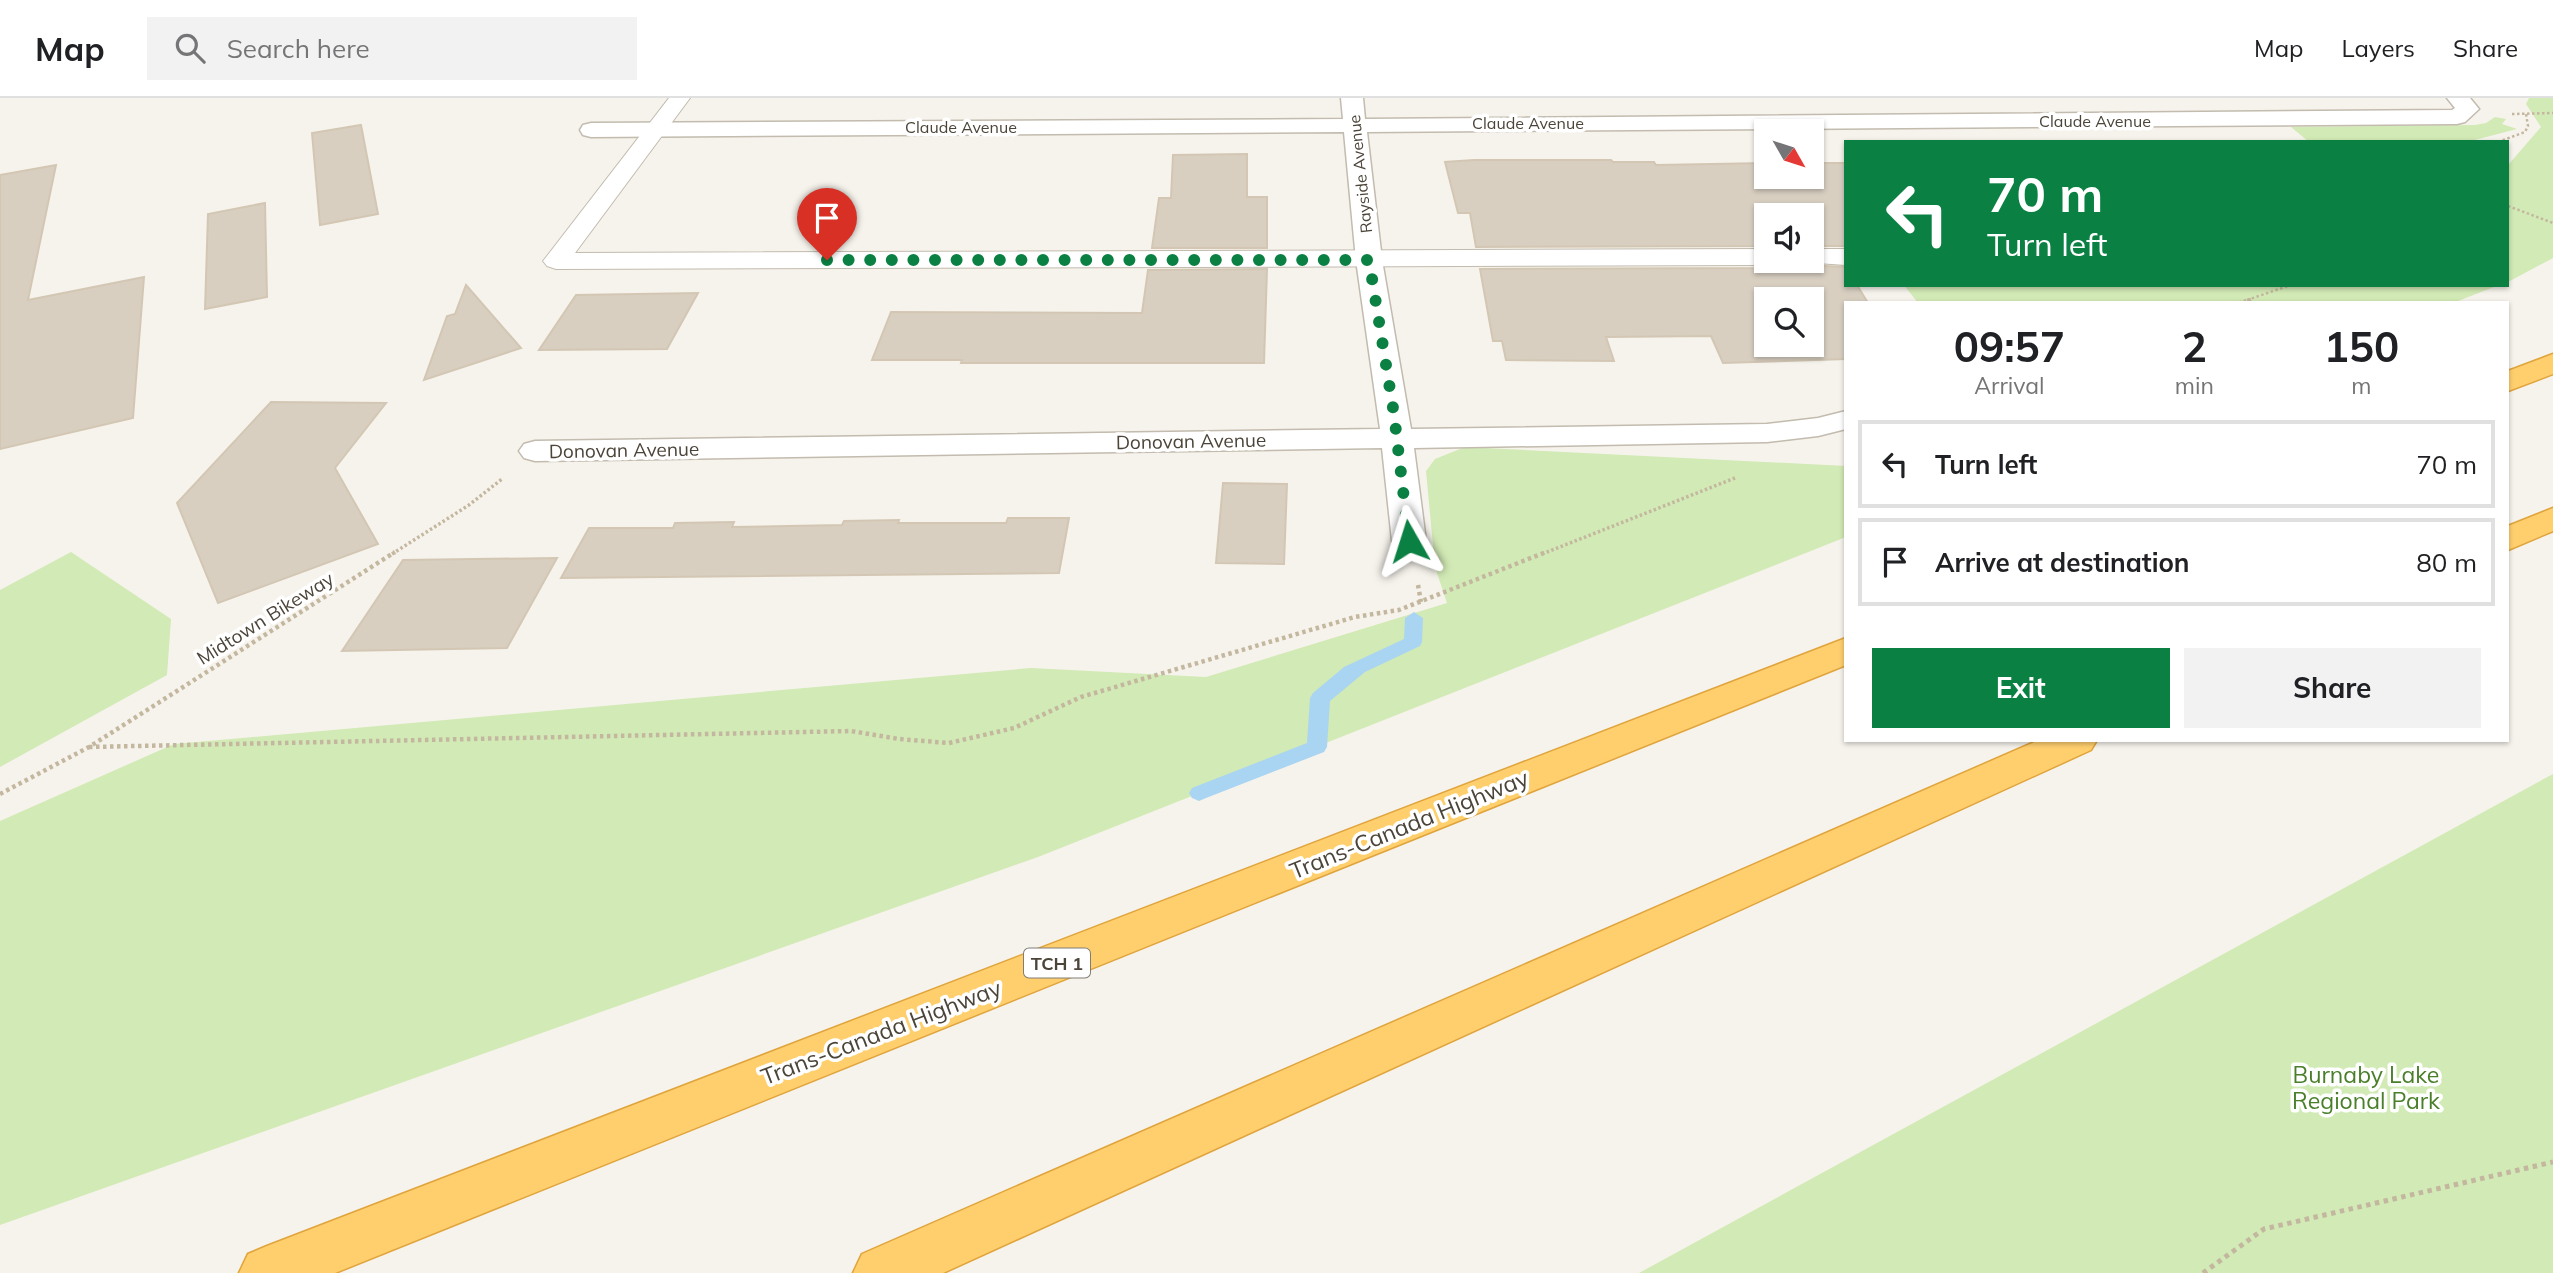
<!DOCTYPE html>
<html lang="en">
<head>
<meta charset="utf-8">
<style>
	body { margin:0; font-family:Mulish,sans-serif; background:#f2f2f2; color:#202124; height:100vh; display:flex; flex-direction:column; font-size:26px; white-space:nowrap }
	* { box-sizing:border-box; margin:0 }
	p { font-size:23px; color:#757577 }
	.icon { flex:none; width:38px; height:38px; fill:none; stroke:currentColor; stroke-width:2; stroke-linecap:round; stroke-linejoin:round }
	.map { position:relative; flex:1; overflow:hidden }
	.drawer { position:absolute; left:1844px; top:203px; width:665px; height:441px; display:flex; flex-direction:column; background:#fff; border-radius:0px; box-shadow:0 2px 5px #0004 }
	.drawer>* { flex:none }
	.hud { position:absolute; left:1844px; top:42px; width:665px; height:147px; border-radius:0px; box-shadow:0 2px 5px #0004; background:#0b8043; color:#fff; overflow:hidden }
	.needle { width:46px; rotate:129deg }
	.fabs { position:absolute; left:1754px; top:21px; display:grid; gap:14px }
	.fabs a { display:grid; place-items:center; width:70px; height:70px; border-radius:0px; background:#fff; box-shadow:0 2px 5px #0004; font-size:35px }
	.pin { position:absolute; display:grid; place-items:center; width:60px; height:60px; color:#fff; margin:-72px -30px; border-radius:50% 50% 50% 0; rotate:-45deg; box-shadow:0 0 7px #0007 }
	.pin .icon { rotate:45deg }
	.me { position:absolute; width:77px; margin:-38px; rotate:354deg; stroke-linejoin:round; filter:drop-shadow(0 0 5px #0008) }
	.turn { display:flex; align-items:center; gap:24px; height:147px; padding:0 28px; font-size:32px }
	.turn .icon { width:91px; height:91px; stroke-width:2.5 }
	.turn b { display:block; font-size:49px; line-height:60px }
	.eta { display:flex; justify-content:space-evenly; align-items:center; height:119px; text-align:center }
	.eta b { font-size:42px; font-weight:700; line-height:49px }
	.primary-button { display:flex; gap:14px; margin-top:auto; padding:14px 28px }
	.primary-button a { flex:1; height:80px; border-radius:0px; background:#0b8043; color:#fff; font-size:28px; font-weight:700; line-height:80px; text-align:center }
	.primary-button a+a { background:#f2f2f2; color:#202124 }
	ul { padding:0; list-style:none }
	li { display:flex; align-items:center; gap:21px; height:88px; margin:0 14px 10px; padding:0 14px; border:4px solid #e0e0e0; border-radius:0px }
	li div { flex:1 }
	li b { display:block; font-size:26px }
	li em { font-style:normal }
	header { display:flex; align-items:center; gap:42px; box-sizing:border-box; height:98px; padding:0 35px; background:#fff; border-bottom:2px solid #e0e0e0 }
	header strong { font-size:33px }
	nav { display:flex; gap:38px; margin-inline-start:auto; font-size:24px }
	.search { width:490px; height:63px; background:#f2f2f2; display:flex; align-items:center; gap:18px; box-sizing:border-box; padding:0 24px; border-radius:0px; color:#757577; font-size:26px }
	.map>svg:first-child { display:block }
	.green { fill:#d2eab5 }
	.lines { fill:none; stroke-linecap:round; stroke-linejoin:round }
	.stream { fill:#a9d4f2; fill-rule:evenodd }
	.building { fill:#d8cfc1; stroke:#d3c7b4; stroke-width:2; fill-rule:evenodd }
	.lane-casing { stroke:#c2bbae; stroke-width:2 }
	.street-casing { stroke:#c2bbae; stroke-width:3 }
	.highway-casing { stroke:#e0a43c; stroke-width:3 }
	.path-far3 { stroke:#c4b79f; stroke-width:2.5; stroke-dasharray:2.5 2.5; stroke-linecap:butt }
	.path-far2 { stroke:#c4b79f; stroke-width:3.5; stroke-dasharray:2.5 2.5; stroke-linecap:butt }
	.path-far1 { stroke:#c4b79f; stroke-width:4.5; stroke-dasharray:3.5 3.5; stroke-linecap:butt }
	.path { stroke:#c4b79f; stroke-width:5; stroke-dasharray:4.5 4.5; stroke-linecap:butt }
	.lane { fill:#fff; fill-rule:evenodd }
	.street { fill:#fff; fill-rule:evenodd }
	.highway { fill:#ffcf6e; fill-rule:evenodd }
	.route { stroke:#0b8043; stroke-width:12; stroke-dasharray:0 21.6 }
	.labels { text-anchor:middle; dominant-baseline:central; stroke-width:7; stroke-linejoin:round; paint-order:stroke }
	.far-street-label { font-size:16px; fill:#4b4439; stroke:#fff }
	.shield { fill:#fff; stroke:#817c74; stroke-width:2 }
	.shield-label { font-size:18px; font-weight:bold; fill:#4b4439 }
	.street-label { font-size:19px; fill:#4b4439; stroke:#fff }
	.near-street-label { font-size:23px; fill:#4b4439; stroke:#fff }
	.near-park-label { font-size:23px; fill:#4a7f2a; stroke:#fff }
</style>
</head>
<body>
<header>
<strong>Map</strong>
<div class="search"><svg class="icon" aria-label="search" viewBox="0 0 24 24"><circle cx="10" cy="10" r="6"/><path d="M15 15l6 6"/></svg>Search here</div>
<nav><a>Map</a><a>Layers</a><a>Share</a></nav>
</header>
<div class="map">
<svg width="2553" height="1175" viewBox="0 0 2553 1175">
	<rect width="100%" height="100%" fill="#f6f3ec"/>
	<!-- green -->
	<g class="green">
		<path d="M2529,0H2553V160L2508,184V67L2541,29L2526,6Z"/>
		<path d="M2495,19L2506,21L2502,26L2517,31L2467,44H2309L2291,29L2475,27L2486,25Z"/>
		<path d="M1904,187H2499L2453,205H1918Z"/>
		<path d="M1465,349L1846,368V439L1038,759L0,1127V723L174,646L1031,570L1206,579L1447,505L1435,469L1426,373L1435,361Z"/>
		<path d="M71,454L171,521L167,577L0,669V492Z"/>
		<path d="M2553,676V1175H1639Z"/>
	</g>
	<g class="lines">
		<!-- stream -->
		<path class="stream" d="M1414,514L1423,520L1422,544L1420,548L1365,574L1330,603L1327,649L1324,654L1206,700L1199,703L1192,700L1189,695L1192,690L1307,645L1310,600L1313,595L1344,569L1404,541L1405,520Z"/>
	</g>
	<!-- building -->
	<g class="building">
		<path d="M361,27L378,116L320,127L312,35Z"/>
		<path d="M1247,56V99H1267V150H1152L1159,100H1171L1173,57Z"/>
		<path d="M1474,62H1611L1613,64H1654L1656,67L1766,65V79H1811V65H1846V148H1811V117H1766V148L1476,149L1470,115H1458L1445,64Z"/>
		<path d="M56,67L28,202L144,179L133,320L0,351V77Z"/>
		<path d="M265,105L267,199L205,211L208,116Z"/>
		<path d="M1779,163H1800L1802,167L1846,169V187H1857L1868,205H1846V261L1723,265L1711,238L1606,239L1614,263L1506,262L1502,243H1493L1480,171L1766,170ZM1766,201H1811V247H1766Z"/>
		<path d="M1267,171L1264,265H961L962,262H872L891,214L1142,215L1148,172Z"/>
		<path d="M466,187L521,250L424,282L447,218L455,216Z"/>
		<path d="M698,195L667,251L539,252L576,197Z"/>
		<path d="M271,304L386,305L335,370L378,446L218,505L177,405Z"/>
		<path d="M1223,385L1287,386L1284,466L1216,465Z"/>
		<path d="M1008,420H1069L1059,475L561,480L589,430H673L675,425L734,424L732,429L842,427L844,423L899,422L898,425H1006Z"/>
		<path d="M557,460L507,550L342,553L403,462Z"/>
	</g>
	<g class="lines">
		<!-- lane casing -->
		<g class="lane-casing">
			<g id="lane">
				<path d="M669,0H690L575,155L1766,151V163H1776L1766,167L556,171L547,168L543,163L547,158Z"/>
				<path d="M1811,151H1846V167L1802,164L1811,163Z"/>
			</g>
		</g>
		<!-- street casing -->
		<g class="street-casing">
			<path id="street" d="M1341,0H1363L1365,21L2452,12L2455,10L2447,0H2470L2479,11L2465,24L2457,26L1367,34L1382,162L1411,331L1767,326L1818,320L1846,313V331L1818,338L1767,344L1414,350L1426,443L1421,451L1409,454L1397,451L1392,443L1382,350L535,363L524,360L519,353L524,346L535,343L1380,331L1356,162L1344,34L591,39L583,37L580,32L583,27L591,25L1343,21Z"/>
		</g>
		<!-- highway casing -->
		<g class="highway-casing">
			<g id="highway">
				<path d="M2553,256V276L2508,293V273Z"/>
				<path d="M2553,410V433L2508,452V428Z"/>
				<path d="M1846,540V567L335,1175H239L248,1156L267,1148Z"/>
				<path d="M2039,642H2097L2091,652L943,1175H853L862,1156Z"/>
			</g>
		</g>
		<!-- path-far3 -->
		<g class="path-far3">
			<path d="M2512,16L2553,15"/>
			<path d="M2498,44L2525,34L2528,28L2526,16"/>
			<path d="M2508,108L2553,125"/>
			<path d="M2247,202L2291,187"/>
		</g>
		<!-- path-far2 -->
		<g class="path-far2">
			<path d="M2239,205L2252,201"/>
			<path d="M392,456L469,407L502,381"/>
			<path d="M1542,456L1735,380"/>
		</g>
		<!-- path-far1 -->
		<g class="path-far1">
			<path d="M1418,487L1421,504"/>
			<path d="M89,649L851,633L899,641L949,645L1014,630L1081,599L1355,519L1399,512L1546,454"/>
			<path d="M0,696L89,649L395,454"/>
		</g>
		<!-- path -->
		<path class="path" d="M2203,1175L2264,1131L2553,1064"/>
		<!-- lane -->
		<use href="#lane" class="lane"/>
		<!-- street -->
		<use href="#street" class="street"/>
		<!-- highway -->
		<use href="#highway" class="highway"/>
	</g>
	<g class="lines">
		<!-- route -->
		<path class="route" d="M827,162H1369L1394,316L1409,443"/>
	</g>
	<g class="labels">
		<!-- far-street labels -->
		<g class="far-street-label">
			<text x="2095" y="23">Claude Avenue</text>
			<text x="1528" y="25">Claude Avenue</text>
			<text x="961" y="29">Claude Avenue</text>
			<text transform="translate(1360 76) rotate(-96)">Rayside Avenue</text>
		</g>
		<!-- shield labels -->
		<rect class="shield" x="1024" y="850.5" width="66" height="29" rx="5"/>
		<g class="shield-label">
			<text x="1057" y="865">TCH 1</text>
		</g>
		<!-- street labels -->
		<g class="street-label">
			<text transform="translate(1191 343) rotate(-1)">Donovan Avenue</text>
			<text transform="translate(624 352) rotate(-1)">Donovan Avenue</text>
			<text transform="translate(265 520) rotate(-32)">Midtown Bikeway</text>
		</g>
		<!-- near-street labels -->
		<g class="near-street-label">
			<text transform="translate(1409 726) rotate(-22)">Trans-Canada Highway</text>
			<text transform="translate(881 934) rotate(-21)">Trans-Canada Highway</text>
		</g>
		<!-- near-park labels -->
		<g class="near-park-label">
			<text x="2366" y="976">Burnaby Lake<tspan x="2366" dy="26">Regional Park</tspan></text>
		</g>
	</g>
</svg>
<div class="fabs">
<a><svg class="needle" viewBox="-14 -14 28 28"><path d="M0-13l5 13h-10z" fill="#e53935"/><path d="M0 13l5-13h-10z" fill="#757577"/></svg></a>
<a><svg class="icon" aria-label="sound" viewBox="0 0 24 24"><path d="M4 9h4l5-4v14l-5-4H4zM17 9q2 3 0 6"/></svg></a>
<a><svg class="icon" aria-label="search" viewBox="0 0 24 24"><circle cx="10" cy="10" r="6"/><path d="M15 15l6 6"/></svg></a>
</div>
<div class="pin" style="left:827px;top:162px;background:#d93025"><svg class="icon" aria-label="arrive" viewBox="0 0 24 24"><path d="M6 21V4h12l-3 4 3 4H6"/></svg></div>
<svg class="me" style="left:1409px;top:443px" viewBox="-20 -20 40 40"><path d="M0-17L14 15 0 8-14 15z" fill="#0b8043" stroke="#fff" stroke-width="4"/></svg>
<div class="hud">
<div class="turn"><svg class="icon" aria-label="left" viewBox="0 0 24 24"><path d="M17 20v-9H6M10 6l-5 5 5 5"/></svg><div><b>70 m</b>Turn left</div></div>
</div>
<section class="drawer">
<div class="eta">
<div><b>09:57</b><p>Arrival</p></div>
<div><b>2</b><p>min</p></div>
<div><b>150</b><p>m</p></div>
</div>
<ul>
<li><svg class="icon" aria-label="left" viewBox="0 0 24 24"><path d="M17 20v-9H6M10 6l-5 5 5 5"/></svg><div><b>Turn left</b></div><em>70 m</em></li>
<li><svg class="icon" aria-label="arrive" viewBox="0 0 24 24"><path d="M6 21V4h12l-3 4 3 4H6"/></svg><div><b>Arrive at destination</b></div><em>80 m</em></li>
</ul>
<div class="primary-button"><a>Exit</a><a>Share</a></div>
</section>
</div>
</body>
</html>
